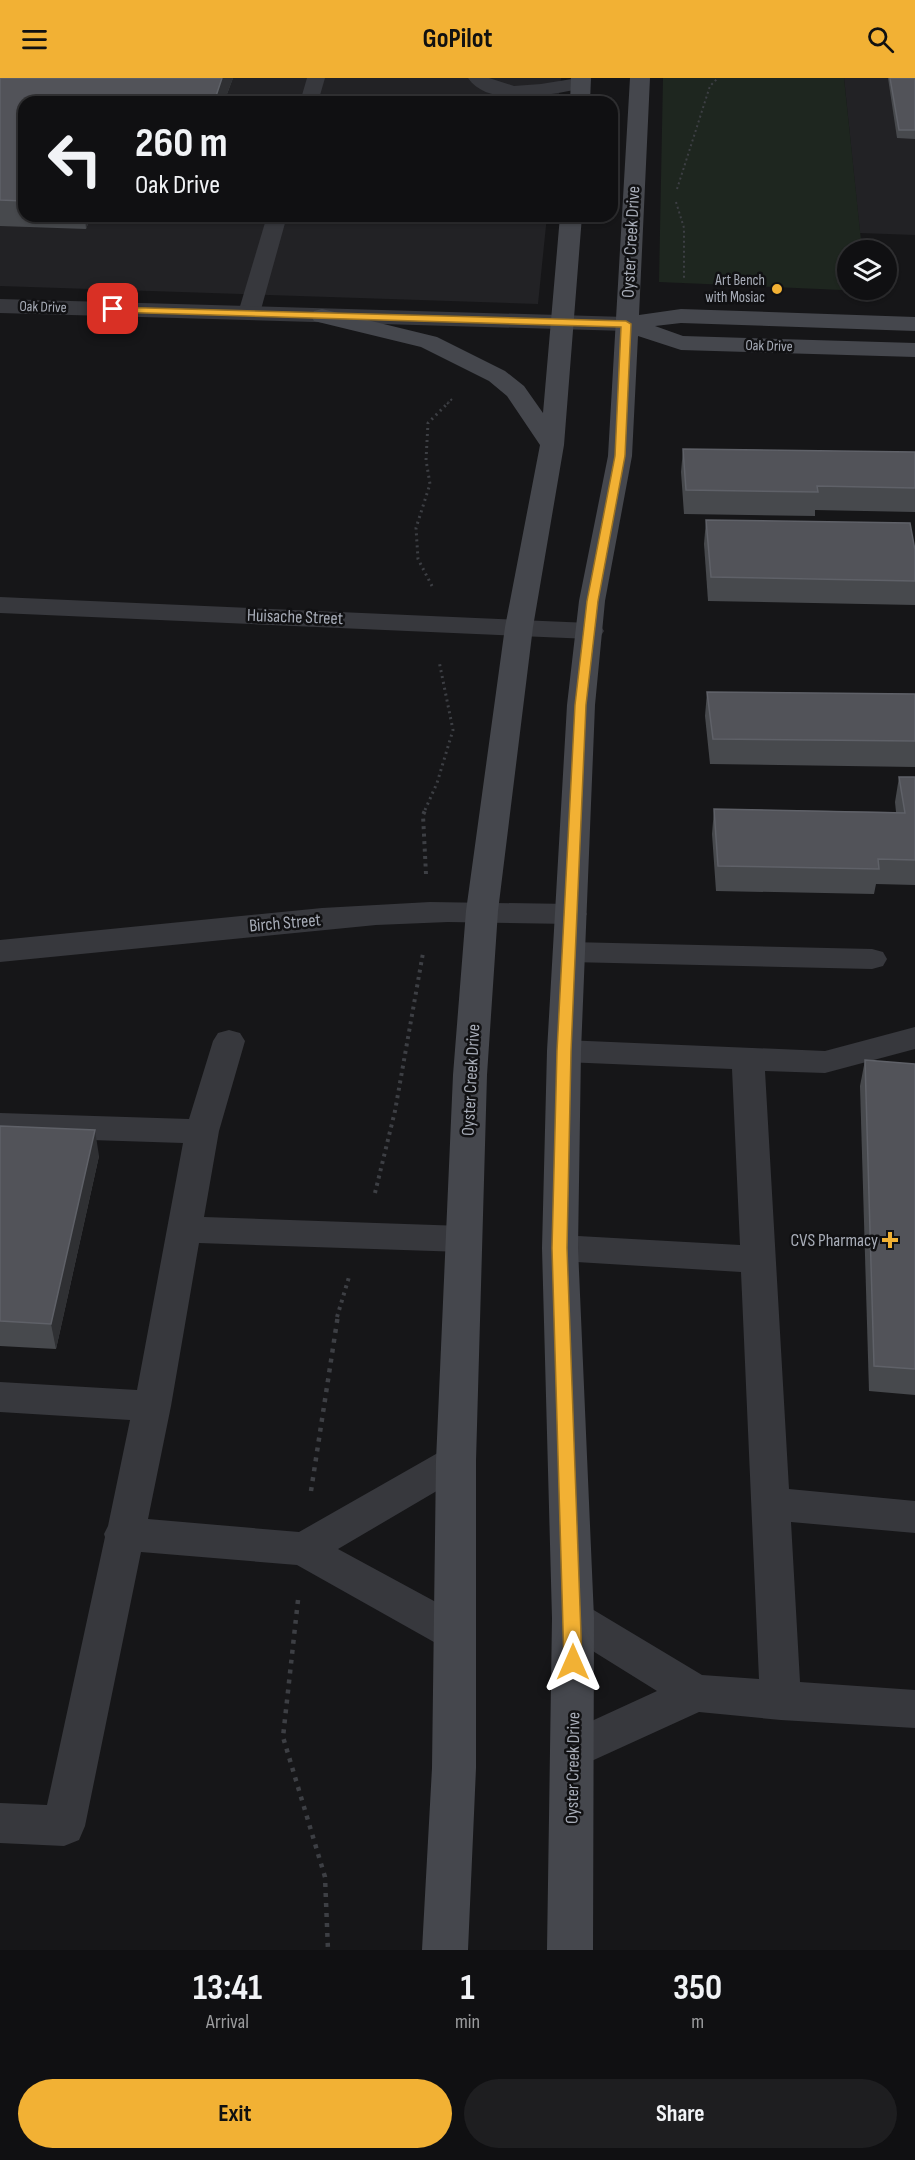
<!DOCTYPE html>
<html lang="en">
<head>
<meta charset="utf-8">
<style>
	body { margin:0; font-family:"Sofia Sans Condensed",sans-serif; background:#1e1e20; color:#f1f3f6; height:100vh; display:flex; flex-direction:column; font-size:22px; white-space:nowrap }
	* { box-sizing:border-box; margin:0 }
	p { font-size:20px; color:#9c9d9f }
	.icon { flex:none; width:33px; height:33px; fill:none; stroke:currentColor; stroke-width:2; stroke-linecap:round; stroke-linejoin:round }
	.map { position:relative; height:1872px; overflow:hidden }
	.sheet { display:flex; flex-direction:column; background:#101012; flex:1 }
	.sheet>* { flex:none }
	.banner { position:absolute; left:18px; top:18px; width:600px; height:126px; border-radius:18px; box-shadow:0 2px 4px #0004,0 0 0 2px #303032; background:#101012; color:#f1f3f6; overflow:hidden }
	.tools { position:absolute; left:837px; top:162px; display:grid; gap:12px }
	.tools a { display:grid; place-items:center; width:60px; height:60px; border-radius:50%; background:#101012; box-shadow:0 2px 4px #0004,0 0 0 2px #303032; font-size:30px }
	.pin { position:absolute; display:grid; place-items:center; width:51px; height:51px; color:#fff; margin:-26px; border-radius:12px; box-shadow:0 3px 9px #0006 }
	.me { position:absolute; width:66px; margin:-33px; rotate:0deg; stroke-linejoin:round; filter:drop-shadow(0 0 4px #0008) }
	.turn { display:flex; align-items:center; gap:21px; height:126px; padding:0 18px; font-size:27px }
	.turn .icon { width:78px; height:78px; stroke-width:2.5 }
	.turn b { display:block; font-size:42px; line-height:51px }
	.eta { display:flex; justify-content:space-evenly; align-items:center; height:102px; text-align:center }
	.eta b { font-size:36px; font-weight:700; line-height:42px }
	.cta { display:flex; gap:12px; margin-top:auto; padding:12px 18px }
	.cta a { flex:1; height:69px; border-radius:36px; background:#f2b134; color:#111; font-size:24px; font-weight:700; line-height:69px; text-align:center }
	.cta a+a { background:#1e1e20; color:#f1f3f6 }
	header { display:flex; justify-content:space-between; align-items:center; height:78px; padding:0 18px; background:#f2b134; color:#111; font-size:27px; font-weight:700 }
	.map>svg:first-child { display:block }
	.built { fill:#222225 }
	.green { fill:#1e261f }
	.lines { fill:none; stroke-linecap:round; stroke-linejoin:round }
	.path-far3 { stroke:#3d3f44; stroke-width:2; stroke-dasharray:2 3; stroke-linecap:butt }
	.path-far2 { stroke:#3d3f44; stroke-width:3; stroke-dasharray:2 4; stroke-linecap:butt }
	.path-far1 { stroke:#3d3f44; stroke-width:4; stroke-dasharray:3 4.5; stroke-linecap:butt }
	.path { stroke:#3d3f44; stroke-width:4.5; stroke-dasharray:4 6; stroke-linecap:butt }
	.service { fill:#37383d; fill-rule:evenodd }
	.minor { fill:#37383d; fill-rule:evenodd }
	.tertiary { fill:#37383d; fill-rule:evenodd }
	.secondary { fill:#45474d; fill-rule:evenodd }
	.wall { fill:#47494d }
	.shaded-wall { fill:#2f3033 }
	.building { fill:#525359; stroke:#5f6168; stroke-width:1.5 }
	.route { fill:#f2b134; stroke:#9d7322; stroke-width:1.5 }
	.poi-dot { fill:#f2b134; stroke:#111113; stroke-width:2 }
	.labels { text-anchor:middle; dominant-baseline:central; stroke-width:5; stroke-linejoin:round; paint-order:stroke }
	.far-poi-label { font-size:15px; fill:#a8adb8; stroke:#111113; text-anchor:end }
	.far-street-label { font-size:15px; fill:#a8adb8; stroke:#111113 }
	.street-label { font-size:18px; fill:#a8adb8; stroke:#111113 }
	.poi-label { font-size:18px; fill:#a8adb8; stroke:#111113; text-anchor:end }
</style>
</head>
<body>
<header><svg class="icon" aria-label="menu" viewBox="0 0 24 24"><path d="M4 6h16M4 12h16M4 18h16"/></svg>GoPilot<svg class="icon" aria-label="search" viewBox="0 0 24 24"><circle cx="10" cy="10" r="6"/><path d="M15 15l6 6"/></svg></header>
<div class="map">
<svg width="915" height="1872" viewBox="0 0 915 1872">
	<rect width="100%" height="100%" fill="#161618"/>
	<!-- built -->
	<g class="built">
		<path d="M0,0H561L558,24H24V138H547L538,226L0,208Z"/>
		<path d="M844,0H915V157L860,155Z"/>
	</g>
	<!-- green -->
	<path class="green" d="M663,0H844L862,172H848V212L865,213L659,204Z"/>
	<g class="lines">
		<!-- path-far3 -->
		<g class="path-far3">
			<path d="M227,17L274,18"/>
			<path d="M677,111L710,8L718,0"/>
			<path d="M676,124L684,150V202"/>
			<path d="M447,326L454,319"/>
		</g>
		<!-- path-far2 -->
		<g class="path-far2">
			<path d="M432,508L418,481L416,450L430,406L426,382L428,345L449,324"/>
			<path d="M425,732L437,705L453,652L439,583"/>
		</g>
		<!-- path-far1 -->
		<g class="path-far1">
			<path d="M426,796L423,737L426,730"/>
			<path d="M375,1115L395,1033L423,875"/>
			<path d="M337,1239L349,1199"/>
		</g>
		<!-- path -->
		<g class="path">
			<path d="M311,1413L338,1237"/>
			<path d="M298,1522L283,1659L325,1799L328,1872"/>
		</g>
		<!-- service -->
		<g class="service">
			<path d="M307,0H325L318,24H300Z"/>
			<path d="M468,0H489L514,8L541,6L578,0L588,1L590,5L588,9L581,11C550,16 489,31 468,0Z"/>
			<path d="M267,138H287L260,235L257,240L249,241L241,240L238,235Z"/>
			<path d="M570,864L872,871L883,874L887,881L883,888L872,891L570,884L559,881L555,874L559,867Z"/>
			<path d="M915,949V971L825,995L765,993L789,1411L915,1423V1455L791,1444L800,1604L915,1612V1650L781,1642L699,1634L574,1691L559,1686L553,1672L559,1658L657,1613L559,1552L553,1540L559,1528L573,1522L587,1528L702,1597L759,1601L741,1194L560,1183L548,1179L543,1170L548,1161L560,1157L740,1167L732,991L564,984L553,981L548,973L553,965L564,962L825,973Z"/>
			<path d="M229,952L240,955L245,963L219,1053L204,1139L463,1148L475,1152L480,1161L475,1170L463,1174L199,1165L171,1328L148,1441L299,1454L443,1372L456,1367L469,1372L475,1383L469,1394L338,1471L469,1542L475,1555L469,1568L455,1573L441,1568L297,1487L141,1474L85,1748L79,1762L64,1768L0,1765V1725L47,1727L105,1459L104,1456L108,1448L130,1342L0,1334V1304L137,1312L183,1065L0,1059V1035L189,1041L213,963L218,955Z"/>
		</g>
		<!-- minor -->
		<g class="minor">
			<path d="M0,519L590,545L600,547L604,553L600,559L590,561L0,535Z"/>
			<path d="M430,824L571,826L582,829L587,836L582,843L571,846L448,844L376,847L0,884V862L322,830Z"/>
		</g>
		<!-- tertiary -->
		<path class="tertiary" d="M0,221L626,239L634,241L637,246L634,251L626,253L0,235Z"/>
		<!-- secondary -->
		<g class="secondary">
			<path d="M571,0H591L590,24H570Z"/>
			<path d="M630,0H650L639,237L681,231L915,239V253L681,245L655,248L683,258L915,265V279L681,272L638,258L632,378L605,523L595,627L581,973L578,1170L594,1540L593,1872H547L552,1540L542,1170L547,973L567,627L579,523L608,378Z"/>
			<path d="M560,138H582L564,367L533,549L498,833L487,997L476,1383V1690L468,1872H422L432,1690L436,1383L453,997L466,833L505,549L540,367L507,318L489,303L421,269L314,243L311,238L314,233L322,231L437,259L505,293L524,308L543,335Z"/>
		</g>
	</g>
	<!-- wall -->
	<g class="wall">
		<path d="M0,0H233L224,24H24V138H91L86,151L0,148Z"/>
		<path d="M888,0H915V61L897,60Z"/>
		<path d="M683,371L915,374V434L815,432V438L684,436L681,394Z"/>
		<path d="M706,442L915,472V527L708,523L704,466Z"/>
		<path d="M707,614L915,616V689L710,686L705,638Z"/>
		<path d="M899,699H915V807L876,806L874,816L716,813L712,756L714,731L896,734L895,724Z"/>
		<path d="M865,982L915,986V1317L869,1313L860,1008Z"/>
		<path d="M0,1048L99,1078L56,1271L0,1268Z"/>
	</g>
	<!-- shaded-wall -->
	<g class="shaded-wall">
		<path d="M222,0H233L224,24H214Z"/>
		<path d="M85,138H91L86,151Z"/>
		<path d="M95,1052L99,1078L56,1271L51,1246Z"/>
	</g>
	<!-- building -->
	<g class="building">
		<path d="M0,0H222L214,24H24V123L0,122Z"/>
		<path d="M890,0H915V52H899Z"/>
		<path d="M683,371L915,374V410L817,408L818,414L686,412Z"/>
		<path d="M706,442L910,445L915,472V503L711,499Z"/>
		<path d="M707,614L915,616V663L713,661Z"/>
		<path d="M899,699H915V782L878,781L879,791L718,788L714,731L905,735Z"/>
		<path d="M865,982L915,986V1291L874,1288Z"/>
		<path d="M0,1048L95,1052L51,1246L0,1243Z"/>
	</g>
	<!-- route -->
	<path class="route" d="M110,229L626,243L631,246L625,378L598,523L586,627L571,973L567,1170L582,1584L580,1590L573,1592L567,1590L564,1584L552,1170L557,973L575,627L587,523L615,378L621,249L113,234L110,233Z"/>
	<!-- markers -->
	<g class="poi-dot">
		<circle cx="777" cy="211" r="6"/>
		<path d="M887 1153h6v6h6v6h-6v6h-6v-6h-6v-6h6z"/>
	</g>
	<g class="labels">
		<!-- far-poi labels -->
		<g class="far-poi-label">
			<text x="765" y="202">Art Bench<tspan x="765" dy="17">with Mosiac</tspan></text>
		</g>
		<!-- far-street labels -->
		<g class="far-street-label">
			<text transform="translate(43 229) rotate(2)">Oak Drive</text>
			<text transform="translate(769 268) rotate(2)">Oak Drive</text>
		</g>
		<!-- street labels -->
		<g class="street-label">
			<text transform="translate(631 164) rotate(-87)">Oyster Creek Drive</text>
			<text transform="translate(295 539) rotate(2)">Huisache Street</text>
			<text transform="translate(285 845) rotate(-5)">Birch Street</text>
			<text transform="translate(471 1002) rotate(-87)">Oyster Creek Drive</text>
			<text transform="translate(573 1690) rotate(-89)">Oyster Creek Drive</text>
		</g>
		<!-- poi labels -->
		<g class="poi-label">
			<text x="878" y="1162">CVS Pharmacy</text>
		</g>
	</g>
</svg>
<div class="tools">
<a><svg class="icon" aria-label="layers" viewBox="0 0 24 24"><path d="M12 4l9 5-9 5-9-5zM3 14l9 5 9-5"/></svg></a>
</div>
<div class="pin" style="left:113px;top:231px;background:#d93025"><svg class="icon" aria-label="arrive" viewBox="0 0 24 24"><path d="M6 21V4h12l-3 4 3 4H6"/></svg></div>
<svg class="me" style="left:573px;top:1584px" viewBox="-20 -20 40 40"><path d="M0-17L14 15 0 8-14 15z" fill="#f2b134" stroke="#fff" stroke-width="4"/></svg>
<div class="banner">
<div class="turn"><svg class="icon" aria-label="left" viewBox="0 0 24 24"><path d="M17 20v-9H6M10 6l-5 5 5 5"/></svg><div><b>260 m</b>Oak Drive</div></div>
</div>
</div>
<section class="sheet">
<div class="eta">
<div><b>13:41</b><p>Arrival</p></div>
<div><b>1</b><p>min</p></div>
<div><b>350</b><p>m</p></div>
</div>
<div class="cta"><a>Exit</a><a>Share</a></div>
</section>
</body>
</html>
